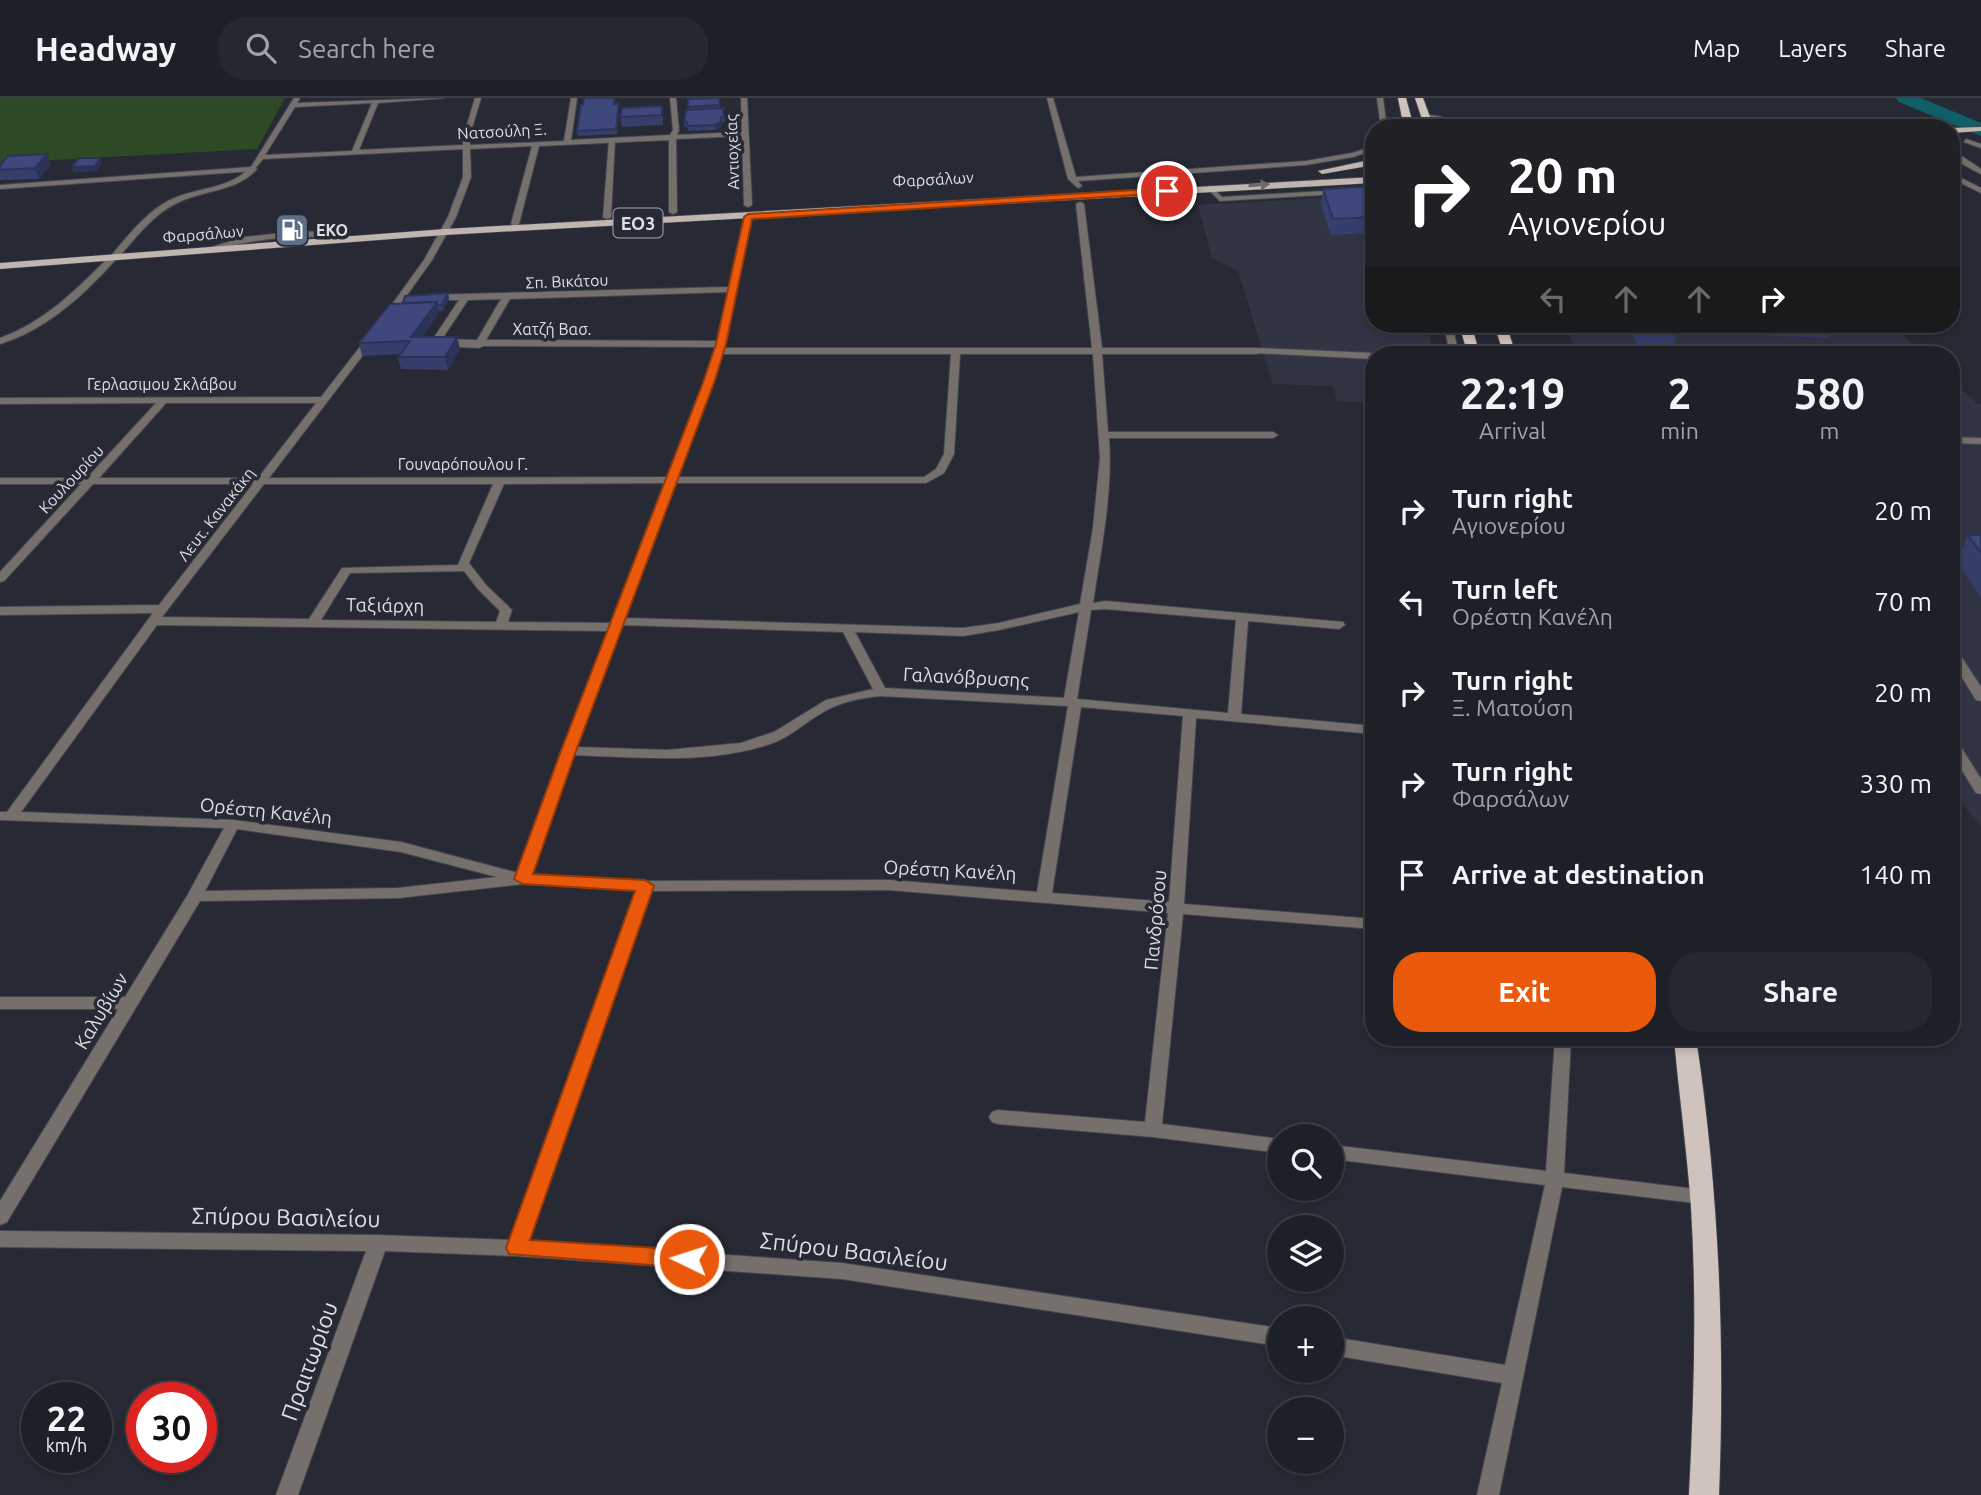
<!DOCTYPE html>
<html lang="en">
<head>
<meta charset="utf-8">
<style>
	body { margin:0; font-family:Ubuntu,sans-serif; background:#25282f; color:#f1f3f6; height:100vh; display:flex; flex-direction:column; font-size:26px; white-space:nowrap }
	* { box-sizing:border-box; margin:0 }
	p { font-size:23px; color:#a0a3a7 }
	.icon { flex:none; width:38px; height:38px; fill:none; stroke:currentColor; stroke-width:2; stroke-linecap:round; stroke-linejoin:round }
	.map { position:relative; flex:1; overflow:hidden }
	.sheet { position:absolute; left:1365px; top:248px; width:595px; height:700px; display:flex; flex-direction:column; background:#1d2027; border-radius:28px; box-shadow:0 4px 10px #0003,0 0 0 2px #3b3e44 }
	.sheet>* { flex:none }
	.banner { position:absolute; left:1365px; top:21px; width:595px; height:214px; border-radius:28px; box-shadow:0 4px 10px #0003,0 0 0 2px #3b3e44; background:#202124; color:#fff; overflow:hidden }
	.tools { position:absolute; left:1267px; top:1026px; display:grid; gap:14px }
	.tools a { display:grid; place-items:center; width:77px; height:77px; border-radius:50%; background:#1d2027; box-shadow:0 4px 10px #0003,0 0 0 2px #3b3e44; font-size:35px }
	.speed { position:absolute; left:21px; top:1284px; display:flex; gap:14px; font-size:35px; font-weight:700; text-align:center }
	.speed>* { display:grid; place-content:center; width:91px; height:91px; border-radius:50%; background:#1d2027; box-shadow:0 4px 10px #0003,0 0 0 2px #3b3e44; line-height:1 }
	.speed small { font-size:18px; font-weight:400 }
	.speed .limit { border:10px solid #d22; background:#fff; color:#111 }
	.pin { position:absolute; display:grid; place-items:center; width:60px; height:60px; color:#fff; margin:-30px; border:4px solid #fff; border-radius:50%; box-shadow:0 2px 7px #0007 }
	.me { position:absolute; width:77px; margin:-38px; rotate:274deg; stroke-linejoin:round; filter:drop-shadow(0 0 5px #0008) }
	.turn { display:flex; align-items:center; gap:24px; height:147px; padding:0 28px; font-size:32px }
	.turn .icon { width:91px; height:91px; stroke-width:2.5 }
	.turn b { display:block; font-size:49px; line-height:60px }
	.lanes { display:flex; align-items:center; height:66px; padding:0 28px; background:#0003; justify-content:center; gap:35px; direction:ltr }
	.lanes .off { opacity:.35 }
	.eta { display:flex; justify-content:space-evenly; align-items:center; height:119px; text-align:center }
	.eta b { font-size:42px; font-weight:600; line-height:49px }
	.primary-button { display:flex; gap:14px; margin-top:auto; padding:14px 28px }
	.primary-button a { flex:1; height:80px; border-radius:28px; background:#ea580c; color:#fff; font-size:28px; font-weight:600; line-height:80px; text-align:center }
	.primary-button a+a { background:#25282f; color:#f1f3f6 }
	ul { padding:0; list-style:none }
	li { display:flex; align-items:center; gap:21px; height:91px; padding:0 28px }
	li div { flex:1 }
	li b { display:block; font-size:26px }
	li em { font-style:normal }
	header { display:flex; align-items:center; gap:42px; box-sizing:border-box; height:98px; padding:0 35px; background:#1d2027; border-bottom:2px solid #3b3e44 }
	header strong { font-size:33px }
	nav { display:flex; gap:38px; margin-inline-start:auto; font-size:24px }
	.search { width:490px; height:63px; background:#25282f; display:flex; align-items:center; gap:18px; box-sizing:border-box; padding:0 24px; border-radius:28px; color:#a0a3a7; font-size:26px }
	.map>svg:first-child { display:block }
	.built { fill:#313443 }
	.green { fill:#2d4926 }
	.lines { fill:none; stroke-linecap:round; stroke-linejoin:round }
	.canal { fill:#0f5f66; fill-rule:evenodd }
	.service-casing { stroke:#444750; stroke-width:2 }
	.minor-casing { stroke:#444750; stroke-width:2 }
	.primary-casing { stroke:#444750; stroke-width:1 }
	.trunk-casing { stroke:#444750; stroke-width:2 }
	.service { fill:#76706d; fill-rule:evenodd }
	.minor { fill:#76706d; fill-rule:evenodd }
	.primary { fill:#c1b5b0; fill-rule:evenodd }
	.trunk { fill:#d0c3bd; fill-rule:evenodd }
	.wall { fill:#363e6c }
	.shaded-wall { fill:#2c3258 }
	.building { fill:#3f487d; stroke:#2c3258; stroke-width:2 }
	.oneway { fill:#6c696c }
	.route { fill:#ea580c; stroke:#983908; stroke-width:2 }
	.labels { text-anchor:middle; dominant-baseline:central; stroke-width:7; stroke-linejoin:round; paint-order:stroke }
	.far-street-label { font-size:16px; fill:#dedfe6; stroke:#272a34 }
	.far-poi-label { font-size:16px; font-weight:bold; fill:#dedfe6; stroke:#272a34; text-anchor:start }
	.shield { fill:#272a34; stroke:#a7a9b1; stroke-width:2 }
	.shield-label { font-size:18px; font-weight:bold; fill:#dedfe6 }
	.street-label { font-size:19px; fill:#dedfe6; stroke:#272a34 }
	.near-street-label { font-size:23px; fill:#dedfe6; stroke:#272a34 }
</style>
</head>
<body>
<header>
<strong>Headway</strong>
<div class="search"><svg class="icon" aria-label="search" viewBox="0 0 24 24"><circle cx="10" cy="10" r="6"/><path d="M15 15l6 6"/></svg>Search here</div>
<nav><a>Map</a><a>Layers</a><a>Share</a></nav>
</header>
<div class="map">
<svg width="1981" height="1397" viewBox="0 0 1981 1397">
	<rect width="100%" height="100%" fill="#272a34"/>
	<!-- built -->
	<g class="built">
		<path d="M1374,97V226H1427L1434,257H1374V305L1337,303L1333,288L1273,286L1238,173L1212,160L1198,107Z"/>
		<path d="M1565,226H1891L1925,257H1577Z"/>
		<path d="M1951,282L1977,305L1981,306V729L1951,692Z"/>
	</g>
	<!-- green -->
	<path class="green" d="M0,0H285L257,51L0,65Z"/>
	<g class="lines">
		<!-- canal -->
		<path class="canal" d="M1896,0H1921L1981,25V38L1899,4Z"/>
		<!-- service casing -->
		<g class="service-casing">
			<g id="service">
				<path d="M612,40L615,42L611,119L607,121L603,119L609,42Z"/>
				<path d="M1966,41L1981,46V50L1964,44Z"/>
				<path d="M1951,51L1981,71V76L1964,67L1951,57Z"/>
				<path d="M250,69L257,71C237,94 203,92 177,105C152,117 135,141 117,161L110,159C127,139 146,114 170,102C196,89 230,92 250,69Z"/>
				<path d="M1951,75L1981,90V95L1951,80Z"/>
				<path d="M300,133L336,135L358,140L354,142C304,135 258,140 209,153L205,151L244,139Z"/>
				<path d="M1257,250L1374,255L1378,257H1374V261L1254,255L1252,253Z"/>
				<path d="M1951,339L1981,340V346L1951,345Z"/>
				<path d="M1951,450L1981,452V458L1951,456Z"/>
				<path d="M1951,548L1955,549L1981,589V603L1976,602L1951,562Z"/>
				<path d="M1951,640L1956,641L1981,681V696L1976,695L1951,655Z"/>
			</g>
		</g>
		<!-- minor casing -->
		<g class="minor-casing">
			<g id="minor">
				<path d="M294,0H300L297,5L444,0L378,5L359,52L463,47V40L475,0H481L469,40L470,47L564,43L571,0H577L571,42L670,37L673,32L670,0H676L679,32L677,37L742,34L741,0H747L752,107L748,109L744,107L742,38L676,41L677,114L673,116L669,114V42L539,48L519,126L515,128L511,126L532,48L470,51L471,79L456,119L432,162L390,221L387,222L383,219L424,162L448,119L463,79V51L263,61L253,73L0,91V87L251,69ZM372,5L352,53L265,57L295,9Z"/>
				<path d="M1047,0H1053L1076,79L1306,63L1352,55L1374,48V52L1353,59L1306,67L1078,83L1082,88L1078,90L1068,81Z"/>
				<path d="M1377,0H1383L1387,30H1381Z"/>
				<path d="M1424,16L1442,19L1453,30H1446L1438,22L1422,19Z"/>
				<path d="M1211,88L1222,99L1374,90V94L1220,103L1207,90Z"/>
				<path d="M1080,104L1084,106L1102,250H1257L1262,253L1257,256H1102L1108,334H1273L1278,337L1273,340H1109C1113,395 1101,451 1093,505L1105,503L1343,524L1345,527L1339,531L1248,523L1241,616L1374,628V636L1196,620L1184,806L1374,821V831L1183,816L1162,1026L1279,1041V1055L1153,1039L998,1026L992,1024L989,1019L992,1014L998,1012L1145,1024L1168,815L889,792L651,793L529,1143L842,1165L1279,1230V1248L842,1181L517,1158L385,1153L298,1397H276L366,1153L0,1149V1133L378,1137L510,1142L636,792L523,786L398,800L200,803L7,1124L0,1127V1103L118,911H0V899H125L187,798L224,730L0,722V714H7L153,515L0,517V509L159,507L253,386H93L4,483L0,484V474L81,386H0V380H87L156,305L0,306V300L321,299L370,236H376V240L269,380L668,379L705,282L716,249L483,248L479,250L440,248L433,241L459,202H431L428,201V197L729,189L744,119L748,117L752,119L724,250H1092L1076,106ZM728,194L717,243L486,242L510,201ZM501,201L477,242L442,241L468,202ZM723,256H951L944,356L936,371L924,379H678ZM960,256H1093L1100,360L1093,430L1080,506L999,525L963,530L625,520L676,385H926L944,375L954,356ZM166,305H316L258,380H99ZM665,385L611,525L508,524L512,512L486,487L469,465L504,386ZM264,386H493L458,467L342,470L309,521L162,519ZM464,473L478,491L500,513L496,524L321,522L350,475ZM1105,511L1236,522L1228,615L1077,601L1091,512ZM1079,514L1064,600L885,590L855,534L963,538L999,532ZM157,527L608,533L561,653L518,775L401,744L233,722L21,714ZM622,527L843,534L873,591L826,602L774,634L741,645L667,652L576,649ZM881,598L1068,608L1037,794L889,782L645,783L532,777L573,657C638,659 707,667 770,646C789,640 803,626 820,616C839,604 859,600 881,598ZM1081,609L1183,618L1169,804L1052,795ZM237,731L401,754L497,779L398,790L205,793Z"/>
				<path d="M111,157L118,159C86,195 47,232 0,246V240C45,224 78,190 111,157Z"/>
				<path d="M1444,226H1452L1459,257H1450Z"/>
				<path d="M1555,940H1571L1564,1075L1703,1092L1710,1094L1712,1099L1710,1104L1703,1106L1562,1089L1499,1397H1477L1502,1285L1332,1257V1239L1505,1267L1545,1087L1332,1061V1047L1546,1073Z"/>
			</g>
		</g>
		<!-- primary casing -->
		<g class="primary-casing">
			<g id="primary">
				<path d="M1981,29V33L1951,35V30Z"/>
				<path d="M1374,61V67L1322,76L1318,73Z"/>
				<path d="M1374,79V85L445,137L0,171V165L445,131Z"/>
			</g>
		</g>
		<!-- trunk casing -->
		<g class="trunk-casing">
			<g id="trunk">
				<path d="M1398,0H1406L1414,30H1404Z"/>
				<path d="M1415,0H1423L1434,30H1425Z"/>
				<path d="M1459,226H1471L1480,257H1468Z"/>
				<path d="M1494,226H1506L1516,257H1504Z"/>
				<path d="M1674,940H1696C1719,1092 1725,1243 1719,1397H1689C1694,1301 1697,1205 1691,1109C1687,1053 1679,996 1674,940Z"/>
			</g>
		</g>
		<!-- service -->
		<use href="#service" class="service"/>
		<!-- minor -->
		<use href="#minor" class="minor"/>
		<!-- primary -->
		<use href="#primary" class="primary"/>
		<!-- trunk -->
		<use href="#trunk" class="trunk"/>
	</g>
	<!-- wall -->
	<g class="wall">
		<path d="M719,0L720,10H723L725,24H722V29L715,32L688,33L687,29H685L684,24L688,12V1Z"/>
		<path d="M619,5L617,36L578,38L577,33L583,7Z"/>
		<path d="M663,17V27L622,29L620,19Z"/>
		<path d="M51,66L39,81L0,82V67Z"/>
		<path d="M1374,88V135L1331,137L1321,107L1323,91Z"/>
		<path d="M448,195L449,201L443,213H439V215L422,239H457L460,251L448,272L401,271L398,259L400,256L362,258L359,245L403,205Z"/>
		<path d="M1628,226H1834L1829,240L1677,234L1673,251L1638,249Z"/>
		<path d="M1968,437H1981V499L1957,464Z"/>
	</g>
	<!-- shaded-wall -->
	<g class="shaded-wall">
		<path d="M721,24L722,29L715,32V27Z"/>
		<path d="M47,56L51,66L39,81L35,70Z"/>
		<path d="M100,60L102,65L97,73L73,75L72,69Z"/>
		<path d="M448,195L449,201L443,213L442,207Z"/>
		<path d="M437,204L439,215L414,252L411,239Z"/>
		<path d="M457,239L460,251L448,272L445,259Z"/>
	</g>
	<!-- building -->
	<g class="building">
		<path d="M584,0H615L614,6L619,5L616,31L577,33L581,7H583Z"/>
		<path d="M719,0L720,7L688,9V1Z"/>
		<path d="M662,8V17L620,19L622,10Z"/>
		<path d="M723,10L724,19H721V24L715,27L687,28V24H684L686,12Z"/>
		<path d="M47,56L35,70L0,72V67L8,58Z"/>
		<path d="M79,60H100L95,68L72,69Z"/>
		<path d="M1374,88V119L1333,121L1323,91Z"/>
		<path d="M448,195L442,207H437V204L403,205L405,198Z"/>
		<path d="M437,204L411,239H457L445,259H398L410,243L359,245L390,206Z"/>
		<path d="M1643,226H1678L1679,227L1644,226Z"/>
		<path d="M1968,437H1981V455Z"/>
	</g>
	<!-- one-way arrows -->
	<defs><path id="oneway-solid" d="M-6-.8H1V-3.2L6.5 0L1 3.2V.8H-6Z" transform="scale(1.75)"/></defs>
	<use class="oneway" href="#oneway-solid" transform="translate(1259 87) rotate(-4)"/>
	<!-- route -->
	<path class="route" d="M1167,90L1170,95L752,121L726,246L715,282L576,653L533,776L645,782L654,788L530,1142L689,1152L697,1154L700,1161L697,1167L689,1170L509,1156L506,1150L635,793L523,786L514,781L561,653L704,282L716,246L744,119L748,116Z"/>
	<!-- icons -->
	<defs>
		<g id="fuel-square" transform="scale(1.75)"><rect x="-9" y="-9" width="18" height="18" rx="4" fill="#5c6f8a" stroke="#272a34"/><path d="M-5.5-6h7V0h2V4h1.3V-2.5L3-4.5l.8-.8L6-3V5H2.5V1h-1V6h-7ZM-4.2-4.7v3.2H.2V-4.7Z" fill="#fff"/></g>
	</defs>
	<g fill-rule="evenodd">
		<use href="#fuel-square" x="292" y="132"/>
	</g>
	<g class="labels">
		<!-- far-street labels -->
		<g class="far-street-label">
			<text transform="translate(502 33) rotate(-3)">Νατσούλη Ξ.</text>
			<text transform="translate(732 54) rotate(-92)">Αντιοχείας</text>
			<text transform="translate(933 81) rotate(-3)">Φαρσάλων</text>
			<text transform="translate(203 136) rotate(-5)">Φαρσάλων</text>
			<text transform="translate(567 183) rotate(-2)">Σπ. Βικάτου</text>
			<text x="552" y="231">Χατζή Βασ.</text>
			<text x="162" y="286">Γερλασιμου Σκλάβου</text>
			<text x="463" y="366">Γουναρόπουλου Γ.</text>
			<text transform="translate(71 381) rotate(-47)">Κουλουρίου</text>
			<text transform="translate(216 416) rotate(-52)">Λευτ. Κανακάκη</text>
		</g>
		<!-- far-poi labels -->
		<g class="far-poi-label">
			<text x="316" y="132">EKO</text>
		</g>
		<!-- shield labels -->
		<rect class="shield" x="613.5" y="110.5" width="49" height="29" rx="5"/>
		<g class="shield-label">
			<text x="638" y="125">ΕΟ3</text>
		</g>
		<!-- street labels -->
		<g class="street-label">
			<text transform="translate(385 507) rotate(1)">Ταξιάρχη</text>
			<text transform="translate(966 579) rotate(3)">Γαλανόβρυσης</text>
			<text transform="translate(266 713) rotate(6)">Ορέστη Κανέλη</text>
			<text transform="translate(950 772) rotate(3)">Ορέστη Κανέλη</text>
			<text transform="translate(1155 822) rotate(-85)">Πανδρόσου</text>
			<text transform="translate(101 913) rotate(-59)">Καλυβίων</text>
		</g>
		<!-- near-street labels -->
		<g class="near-street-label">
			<text transform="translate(286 1119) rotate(1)">Σπύρου Βασιλείου</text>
			<text transform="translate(854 1153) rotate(7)">Σπύρου Βασιλείου</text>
			<text transform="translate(309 1263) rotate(-70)">Πραιτωρίου</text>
		</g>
	</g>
</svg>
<div class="tools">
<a><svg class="icon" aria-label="search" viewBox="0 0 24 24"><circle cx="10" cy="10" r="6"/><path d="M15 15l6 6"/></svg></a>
<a><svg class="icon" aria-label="layers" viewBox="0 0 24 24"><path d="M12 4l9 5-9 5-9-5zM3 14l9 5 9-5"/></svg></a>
<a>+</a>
<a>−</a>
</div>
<div class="speed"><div>22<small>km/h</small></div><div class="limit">30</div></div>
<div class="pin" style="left:1167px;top:93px;background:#d93025"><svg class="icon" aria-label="arrive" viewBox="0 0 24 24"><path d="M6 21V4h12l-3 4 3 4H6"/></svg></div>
<svg class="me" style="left:689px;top:1161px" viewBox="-20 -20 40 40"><circle r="17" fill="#ea580c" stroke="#fff" stroke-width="3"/><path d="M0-11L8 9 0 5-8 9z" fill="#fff"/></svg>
<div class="banner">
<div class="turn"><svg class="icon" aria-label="right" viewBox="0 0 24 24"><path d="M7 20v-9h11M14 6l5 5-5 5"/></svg><div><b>20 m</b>Αγιονερίου</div></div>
<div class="lanes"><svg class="icon off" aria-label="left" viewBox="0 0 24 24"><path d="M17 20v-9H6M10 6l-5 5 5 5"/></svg><svg class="icon off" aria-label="ahead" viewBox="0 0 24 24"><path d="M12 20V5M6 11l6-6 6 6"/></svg><svg class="icon off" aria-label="ahead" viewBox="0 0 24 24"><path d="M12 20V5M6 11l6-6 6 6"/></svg><svg class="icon" aria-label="right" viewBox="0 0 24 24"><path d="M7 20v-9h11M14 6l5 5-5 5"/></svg></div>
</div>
<section class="sheet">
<div class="eta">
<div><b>22:19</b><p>Arrival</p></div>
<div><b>2</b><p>min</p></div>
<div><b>580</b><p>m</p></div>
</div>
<ul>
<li><svg class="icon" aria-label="right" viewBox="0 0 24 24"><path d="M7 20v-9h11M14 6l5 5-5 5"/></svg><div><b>Turn right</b><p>Αγιονερίου</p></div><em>20 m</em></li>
<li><svg class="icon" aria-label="left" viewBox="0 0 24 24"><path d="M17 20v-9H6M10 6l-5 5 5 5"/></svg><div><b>Turn left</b><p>Ορέστη Κανέλη</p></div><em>70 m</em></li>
<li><svg class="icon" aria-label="right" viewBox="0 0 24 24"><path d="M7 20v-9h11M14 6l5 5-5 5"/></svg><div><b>Turn right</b><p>Ξ. Ματούση</p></div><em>20 m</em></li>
<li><svg class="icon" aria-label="right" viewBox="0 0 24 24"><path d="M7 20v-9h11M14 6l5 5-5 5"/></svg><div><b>Turn right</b><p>Φαρσάλων</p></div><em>330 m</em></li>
<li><svg class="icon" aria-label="arrive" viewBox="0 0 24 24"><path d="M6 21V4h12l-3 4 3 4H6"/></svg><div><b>Arrive at destination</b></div><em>140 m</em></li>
</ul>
<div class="primary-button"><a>Exit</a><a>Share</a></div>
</section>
</div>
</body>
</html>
